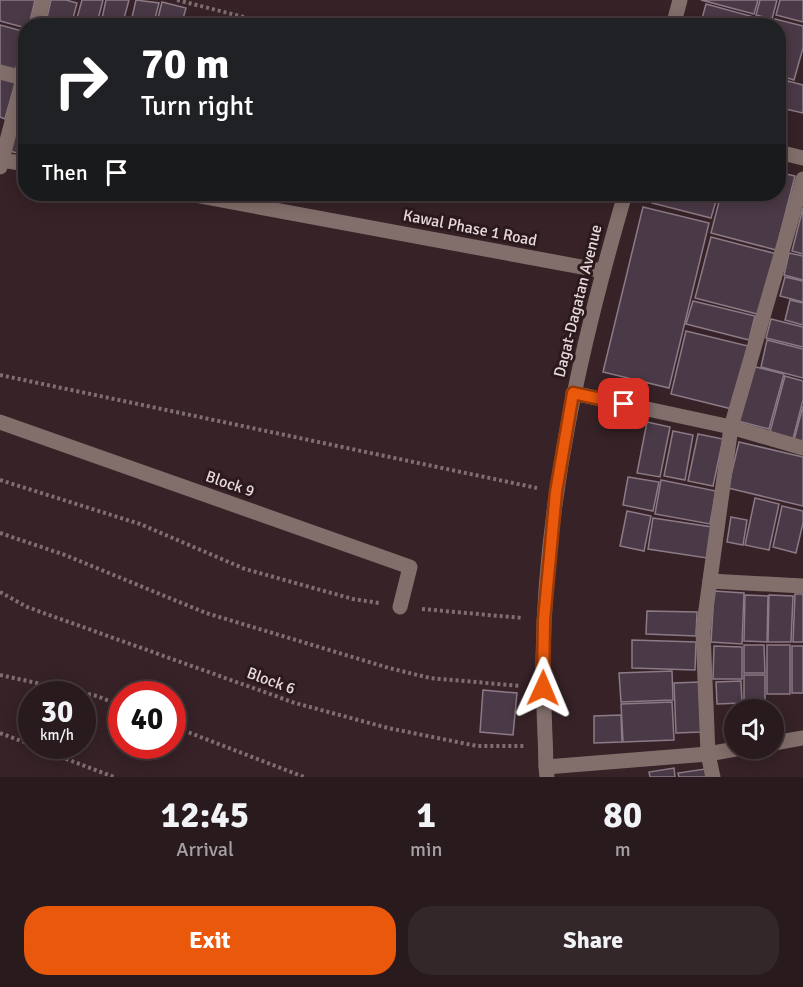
<!DOCTYPE html>
<html lang="en">
<head>
<meta charset="utf-8">
<style>
	body { margin:0; font-family:Signika,sans-serif; background:#34272a; color:#f1f3f6; height:100vh; display:flex; flex-direction:column; font-size:22px; white-space:nowrap }
	* { box-sizing:border-box; margin:0 }
	p { font-size:20px; color:#a5a1a4 }
	.icon { flex:none; width:33px; height:33px; fill:none; stroke:currentColor; stroke-width:2; stroke-linecap:round; stroke-linejoin:round }
	.map { position:relative; height:777px; overflow:hidden }
	.details { display:flex; flex-direction:column; background:#281a1d; flex:1 }
	.details>* { flex:none }
	.hud { position:absolute; left:18px; top:18px; width:768px; height:183px; border-radius:24px; box-shadow:0 3px 15px #0003,0 0 0 2px #44383b; background:#202124; color:#fff; overflow:hidden }
	.controls { position:absolute; left:724px; top:699px; display:grid; gap:12px }
	.controls a { display:grid; place-items:center; width:60px; height:60px; border-radius:50%; background:#281a1d; box-shadow:0 3px 15px #0003,0 0 0 2px #44383b; font-size:30px }
	.speed { position:absolute; left:18px; top:681px; display:flex; gap:12px; font-size:30px; font-weight:700; text-align:center }
	.speed>* { display:grid; place-content:center; width:78px; height:78px; border-radius:50%; background:#281a1d; box-shadow:0 3px 15px #0003,0 0 0 2px #44383b; line-height:1 }
	.speed small { font-size:15px; font-weight:400 }
	.speed .limit { border:9px solid #d22; background:#fff; color:#111 }
	.pin { position:absolute; display:grid; place-items:center; width:51px; height:51px; color:#fff; margin:-26px; border-radius:12px; box-shadow:0 3px 9px #0006 }
	.me { position:absolute; width:66px; margin:-33px; rotate:1deg; stroke-linejoin:round; filter:drop-shadow(0 0 4px #0008) }
	.turn { display:flex; align-items:center; gap:21px; height:126px; padding:0 24px; font-size:27px }
	.turn .icon { width:78px; height:78px; stroke-width:2.5 }
	.turn b { display:block; font-size:42px; line-height:51px }
	.then { display:flex; align-items:center; height:57px; padding:0 24px; background:#0003; gap:12px; font-size:22px }
	.eta { display:flex; justify-content:space-evenly; align-items:center; height:102px; text-align:center }
	.eta b { font-size:36px; font-weight:800; line-height:42px }
	.button { display:flex; gap:12px; margin-top:auto; padding:12px 24px }
	.button a { flex:1; height:69px; border-radius:24px; background:#ea580c; color:#fff; font-size:24px; font-weight:800; line-height:69px; text-align:center }
	.button a+a { background:#34272a; color:#f1f3f6 }
	.map>svg:first-child { display:block }
	.building { fill:#4a3946; stroke:#8c7a87; stroke-width:1.5 }
	.lines { fill:none; stroke-linecap:round; stroke-linejoin:round }
	.path { stroke:#7f6e72; stroke-width:4; stroke-dasharray:3 3; stroke-linecap:butt }
	.minor { stroke:#826e6a; stroke-width:15 }
	.route-casing { stroke:#983908; stroke-width:15 }
	.route { stroke:#ea580c; stroke-width:10 }
	.labels { text-anchor:middle; dominant-baseline:central; stroke-width:6; stroke-linejoin:round; paint-order:stroke }
	.street-label { font-size:16px; fill:#e6d9db; stroke:#2c191d }
</style>
</head>
<body>
<div class="map">
<svg width="803" height="777" viewBox="0 0 803 777">
	<rect width="100%" height="100%" fill="#362227"/>
	<!-- building -->
	<g class="building">
		<path d="M0,0H35L29,26H26V28L0,21Z"/>
		<path d="M51,0H66L77,3L71,26H45Z"/>
		<path d="M82,0H103L97,23L77,18Z"/>
		<path d="M106,0H129L122,26L101,23Z"/>
		<path d="M136,0L159,3L153,26H130Z"/>
		<path d="M701,0H758L754,14Z"/>
		<path d="M760,0H777L772,19L756,15Z"/>
		<path d="M780,0H803V22L776,15Z"/>
		<path d="M162,2L186,8L181,26H156Z"/>
		<path d="M706,4L772,22L771,26H700Z"/>
		<path d="M775,19L803,26V48L794,80L778,75V26H774Z"/>
		<path d="M0,25L26,32L14,75L0,71Z"/>
		<path d="M0,75L16,80L5,119L0,117Z"/>
		<path d="M778,80L785,82L778,107Z"/>
		<path d="M788,81L803,85V113L781,108Z"/>
		<path d="M16,127L26,129V155L9,151Z"/>
		<path d="M778,172L795,176L776,250L711,233L721,194H778Z"/>
		<path d="M655,194H718L711,218L652,203Z"/>
		<path d="M643,207L709,223L669,388L603,372Z"/>
		<path d="M803,208V254L792,251Z"/>
		<path d="M711,237L777,254L761,315L695,298Z"/>
		<path d="M789,253L803,256V280L784,275Z"/>
		<path d="M785,277L803,281V302L780,296Z"/>
		<path d="M790,300L803,303V325L785,320Z"/>
		<path d="M693,301L755,316L749,340L686,324Z"/>
		<path d="M771,319L803,327V347L766,338Z"/>
		<path d="M686,331L748,346L732,409L671,394Z"/>
		<path d="M767,340L803,349V378L761,367Z"/>
		<path d="M752,366L784,374L769,429L738,421Z"/>
		<path d="M785,376L803,381V400L793,439L770,432Z"/>
		<path d="M803,406V443L794,440Z"/>
		<path d="M647,422L670,427L660,477L637,473Z"/>
		<path d="M673,431L693,435L685,480L664,476Z"/>
		<path d="M698,434L723,439L713,486L688,481Z"/>
		<path d="M739,442L803,457V506L728,488Z"/>
		<path d="M628,477L659,482L653,511L623,505Z"/>
		<path d="M661,480L716,491L710,524L655,514Z"/>
		<path d="M755,498L779,504L769,550L745,545Z"/>
		<path d="M782,506L803,511V523L796,553L773,547Z"/>
		<path d="M627,511L651,516L644,551L620,546Z"/>
		<path d="M731,517L747,520L743,545L727,542Z"/>
		<path d="M653,518L712,527L707,558L648,549Z"/>
		<path d="M714,591L744,593L742,644L711,642Z"/>
		<path d="M795,594H803V642H793Z"/>
		<path d="M745,595L768,596L767,642L744,641Z"/>
		<path d="M769,595L793,596L791,642H768Z"/>
		<path d="M647,611L697,612L696,636L646,634Z"/>
		<path d="M632,640L696,642L695,670L632,668Z"/>
		<path d="M744,645H764L765,673H744Z"/>
		<rect x="767" y="645" width="23" height="49"/>
		<path d="M714,646L742,647V679H713Z"/>
		<rect x="792" y="646" width="11" height="47"/>
		<path d="M672,671L673,700L621,702L619,673Z"/>
		<rect x="744" y="675" width="21" height="26"/>
		<path d="M741,681L742,703L717,704L716,682Z"/>
		<path d="M700,682L701,732L676,733L674,683Z"/>
		<path d="M483,690L517,693L513,735L480,732Z"/>
		<path d="M672,702L674,740L623,742L621,704Z"/>
		<path d="M621,715L622,742L594,743V716Z"/>
		<path d="M674,768L675,777H650L649,772Z"/>
		<path d="M705,769L706,777H679L678,773Z"/>
	</g>
	<g class="lines">
		<!-- path -->
		<g class="path">
			<path d="M177,0L279,26"/>
			<path d="M0,375L537,488"/>
			<path d="M0,480L140,524L245,569L353,599L379,603"/>
			<path d="M0,533L65,555L206,613L389,668L430,678L521,686"/>
			<path d="M0,592L27,607L295,703L388,728L477,746H524"/>
			<path d="M422,609L522,618"/>
			<path d="M0,675L97,696L122,706"/>
			<path d="M172,726L304,777"/>
			<path d="M0,733L32,745"/>
			<path d="M32,746L114,777"/>
		</g>
		<!-- minor -->
		<g class="minor">
			<path d="M37,26L43,0"/>
			<path d="M673,26L680,0"/>
			<path d="M0,72L23,78"/>
			<path d="M778,152L803,158"/>
			<path d="M2,160L26,164"/>
			<path d="M0,167L26,69"/>
			<path d="M189,194L603,271"/>
			<path d="M573,393L731,427L803,448"/>
			<path d="M0,422L410,567L400,607"/>
			<path d="M710,581L803,586"/>
			<path d="M774,743L803,738"/>
			<path d="M546,767L708,754L741,748"/>
			<path d="M547,777C545,763 546,750 545,736C544,710 543,685 543,659C545,500 581,345 625,194"/>
			<path d="M713,777L708,754L703,631L731,427L803,179"/>
		</g>
	</g>
	<g class="lines">
		<!-- route casing -->
		<g class="route-casing">
			<path id="route" d="M543,688L544,620L556,492L573,393L624,404"/>
		</g>
		<!-- route -->
		<use href="#route" class="route"/>
	</g>
	<g class="labels">
		<!-- street labels -->
		<g class="street-label">
			<text transform="translate(470 228) rotate(11)">Kawal Phase 1 Road</text>
			<text transform="translate(578 301) rotate(-76)">Dagat-Dagatan Avenue</text>
			<text transform="translate(230 484) rotate(19)">Block 9</text>
			<text transform="translate(271 681) rotate(20)">Block 6</text>
		</g>
	</g>
</svg>
<div class="controls">
<a><svg class="icon" aria-label="sound" viewBox="0 0 24 24"><path d="M4 9h4l5-4v14l-5-4H4zM17 9q2 3 0 6"/></svg></a>
</div>
<div class="speed"><div>30<small>km/h</small></div><div class="limit">40</div></div>
<div class="pin" style="left:624px;top:404px;background:#d93025"><svg class="icon" aria-label="arrive" viewBox="0 0 24 24"><path d="M6 21V4h12l-3 4 3 4H6"/></svg></div>
<svg class="me" style="left:543px;top:688px" viewBox="-20 -20 40 40"><path d="M0-17L14 15 0 8-14 15z" fill="#ea580c" stroke="#fff" stroke-width="4"/></svg>
<div class="hud">
<div class="turn"><svg class="icon" aria-label="right" viewBox="0 0 24 24"><path d="M7 20v-9h11M14 6l5 5-5 5"/></svg><div><b>70 m</b>Turn right</div></div>
<div class="then">Then<svg class="icon" aria-label="arrive" viewBox="0 0 24 24"><path d="M6 21V4h12l-3 4 3 4H6"/></svg></div>
</div>
</div>
<section class="details">
<div class="eta">
<div><b>12:45</b><p>Arrival</p></div>
<div><b>1</b><p>min</p></div>
<div><b>80</b><p>m</p></div>
</div>
<div class="button"><a>Exit</a><a>Share</a></div>
</section>
</body>
</html>
